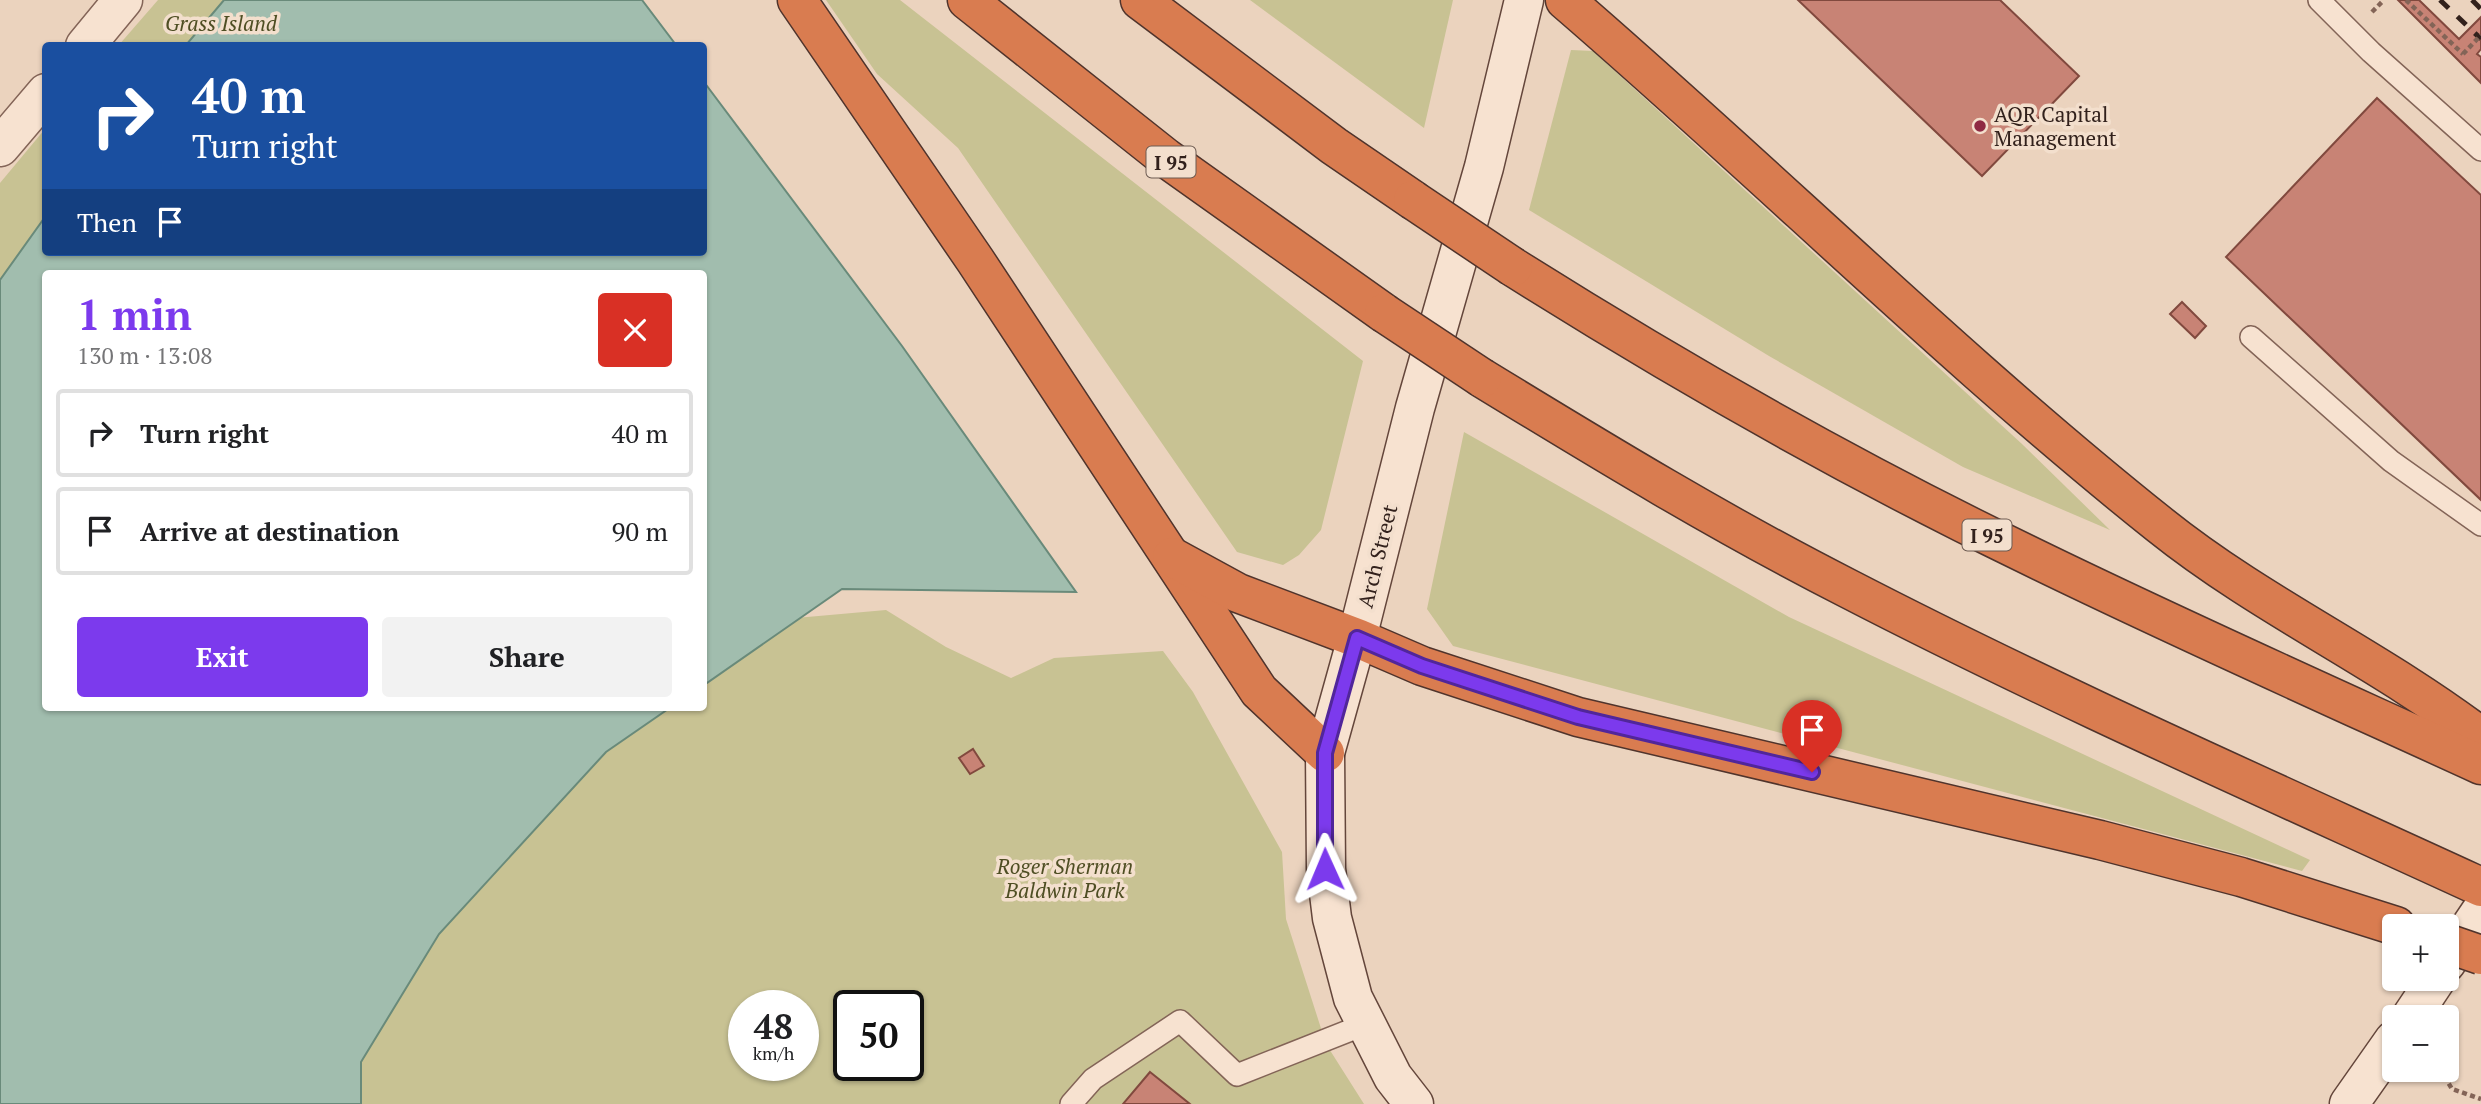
<!DOCTYPE html>
<html lang="en">
<head>
<meta charset="utf-8">
<style>
	body { margin:0; font-family:"PT Serif",serif; background:#f2f2f2; color:#202124; height:100vh; display:flex; flex-direction:column; font-size:26px; white-space:nowrap }
	* { box-sizing:border-box; margin:0 }
	p { font-size:23px; color:#757577 }
	.icon { flex:none; width:38px; height:38px; fill:none; stroke:currentColor; stroke-width:2; stroke-linecap:round; stroke-linejoin:round }
	.map { position:relative; flex:1; overflow:hidden }
	.details { position:absolute; left:42px; top:270px; width:665px; height:441px; display:flex; flex-direction:column; background:#fff; border-radius:7px; box-shadow:0 2px 5px #0004 }
	.details>* { flex:none }
	.top-card { position:absolute; left:42px; top:42px; width:665px; height:214px; border-radius:7px; box-shadow:0 2px 5px #0004; background:#1a4fa0; color:#fff; overflow:hidden }
	.buttons { position:absolute; left:2382px; top:914px; display:grid; gap:14px }
	.buttons a { display:grid; place-items:center; width:77px; height:77px; border-radius:7px; background:#fff; box-shadow:0 2px 5px #0004; font-size:35px }
	.speed { position:absolute; left:728px; top:990px; display:flex; gap:14px; font-size:35px; font-weight:700; text-align:center }
	.speed>* { display:grid; place-content:center; width:91px; height:91px; border-radius:50%; background:#fff; box-shadow:0 2px 5px #0004; line-height:1 }
	.speed small { font-size:18px; font-weight:400 }
	.speed .limit { border:4px solid #111; border-radius:10px; background:#fff; color:#111 }
	.pin { position:absolute; display:grid; place-items:center; width:60px; height:60px; color:#fff; margin:-72px -30px; border-radius:50% 50% 50% 0; rotate:-45deg; box-shadow:0 0 7px #0007 }
	.pin .icon { rotate:45deg }
	.me { position:absolute; width:77px; margin:-38px; rotate:359deg; stroke-linejoin:round; filter:drop-shadow(0 0 5px #0008) }
	.turn { display:flex; align-items:center; gap:24px; height:147px; padding:0 35px; font-size:32px }
	.turn .icon { width:91px; height:91px; stroke-width:2.5 }
	.turn b { display:block; font-size:49px; line-height:60px }
	.then { display:flex; align-items:center; height:66px; padding:0 35px; background:#0003; gap:14px; font-size:26px }
	.round { display:grid; place-items:center; flex:none; width:74px; height:74px; border-radius:7px; background:#f2f2f2 }
	.overview { display:flex; align-items:center; justify-content:space-between; height:119px; padding:0 35px }
	h1 { font-size:42px; font-weight:700; line-height:52px; color:#7c3aed }
	.primary-button { display:flex; gap:14px; margin-top:auto; padding:14px 35px }
	.primary-button a { flex:1; height:80px; border-radius:7px; background:#7c3aed; color:#fff; font-size:28px; font-weight:700; line-height:80px; text-align:center }
	.primary-button a+a { background:#f2f2f2; color:#202124 }
	ul { padding:0; list-style:none }
	li { display:flex; align-items:center; gap:21px; height:88px; margin:0 14px 10px; padding:0 21px; border:4px solid #e0e0e0; border-radius:7px }
	li div { flex:1 }
	li b { display:block; font-size:26px }
	li em { font-style:normal }
	.map>svg:first-child { display:block }
	.green { fill:#c8c293; fill-rule:evenodd }
	.water { fill:#a1bdae; stroke:#698a7a; stroke-width:2 }
	.building { fill:#c88375; stroke:#81493e; stroke-width:2 }
	.lines { fill:none; stroke-linecap:round; stroke-linejoin:round }
	.service-casing { stroke:#836457; stroke-width:24 }
	.minor-casing { stroke:#836457; stroke-width:41 }
	.secondary-casing { stroke:#64463b; stroke-width:41 }
	.motorway-casing { stroke:#50342c; stroke-width:41 }
	.path { stroke:#836457; stroke-width:4.5; stroke-dasharray:5 3.5; stroke-linecap:butt }
	.service { stroke:#f7e2d0; stroke-width:21 }
	.minor { stroke:#f7e2d0; stroke-width:38 }
	.secondary { stroke:#f7e2d0; stroke-width:38 }
	.motorway { stroke:#d97c50; stroke-width:38 }
	.rail { stroke:#32211c; stroke-width:5; stroke-dasharray:12 12; stroke-linecap:butt }
	.motorway-bridge-casing { stroke:#50342c; stroke-width:41; stroke-linecap:butt }
	.path-bridge { stroke:#836457; stroke-width:4.5; stroke-dasharray:5 3.5; stroke-linecap:butt }
	.motorway-bridge { stroke:#d97c50; stroke-width:38 }
	.route-casing { stroke:#51269a; stroke-width:18 }
	.route { stroke:#7c3aed; stroke-width:12 }
	.poi-dot { fill:#8f2a43; stroke:#f3dfcd; stroke-width:2.5 }
	.labels { text-anchor:middle; dominant-baseline:central; stroke-width:7; stroke-linejoin:round; paint-order:stroke }
	.shield { fill:#f3dfcd; stroke:#6c5a51; stroke-width:2 }
	.shield-label { font-size:19px; font-weight:bold; fill:#32211c }
	.park-label { font-size:21px; font-style:italic; fill:#4e4e23; stroke:#f3dfcd }
	.poi-label { font-size:21px; fill:#32211c; stroke:#f3dfcd; text-anchor:start }
	.street-label { font-size:21px; fill:#32211c; stroke:#f3dfcd }
</style>
</head>
<body>
<div class="map">
<svg width="2481" height="1104" viewBox="0 0 2481 1104">
	<rect width="100%" height="100%" fill="#ebd3be"/>
	<!-- green -->
	<g class="green">
		<path d="M158,0H324L252,45L118,46Z"/>
		<path d="M826,0H900L1363,361L1321,530L1299,555L1283,565L1237,552L958,148L877,74Z"/>
		<path d="M1250,0H1453L1424,128Z"/>
		<path d="M1571,50L1593,51L2022,444L2110,530L1963,467L1769,356L1529,210Z"/>
		<path d="M45,129L46,273L0,365V183Z"/>
		<path d="M1464,432L1789,617L2310,860L2302,871L1453,646L1427,609Z"/>
		<path d="M886,610L946,647L1011,678L1054,658L1163,651L1193,692L1282,852L1286,919L1326,1044L1364,1104H358L361,1062L439,934L606,752L670,707H704V683L796,618ZM744,1006H803V1066H744ZM849,1006H908V1066H849Z"/>
	</g>
	<!-- water -->
	<g class="water">
		<path d="M224,0H642L676,45H186Z"/>
		<path d="M704,82L902,346L1076,592L842,589L704,685V273H46V707H671L606,752L439,934L361,1062V1104H0V280L45,217L46,252H704Z"/>
	</g>
	<!-- building -->
	<g class="building">
		<path d="M1798,0H2000L2079,76L1982,176Z"/>
		<path d="M2398,0H2419L2459,39L2481,17V49L2477,54L2481,57V83Z"/>
		<path d="M2377,98L2481,195V500L2226,257Z"/>
		<path d="M2182,302L2206,326L2195,338L2170,314Z"/>
		<path d="M973,749L984,766L970,774L959,758Z"/>
		<path d="M1150,1072L1190,1104H1123Z"/>
	</g>
	<g class="lines">
		<!-- service casing -->
		<g class="service-casing">
			<g id="service">
				<path d="M2319,0L2371,52L2481,150"/>
				<path d="M2251,337L2391,461L2481,525"/>
				<path d="M1071,1104L1093,1079L1180,1021L1237,1075L1366,1024"/>
			</g>
		</g>
		<!-- minor casing -->
		<g class="minor-casing">
			<g id="minor">
				<path d="M85,46L123,0"/>
				<path d="M0,147L46,93"/>
			</g>
		</g>
		<!-- secondary casing -->
		<g class="secondary-casing">
			<g id="secondary">
				<path d="M2446,963L2481,911"/>
				<path d="M2411,1017L2437,978"/>
				<path d="M1414,1104L1393,1077L1353,998L1332,918L1326,869L1325,753L1357,638L1415,408L1484,167L1524,0"/>
				<path d="M2349,1104L2394,1040"/>
			</g>
		</g>
		<!-- motorway casing -->
		<g class="motorway-casing">
			<g id="motorway">
				<path d="M797,0L975,260L1259,691L1325,753"/>
				<path d="M967,0L1166,158L1384,313"/>
				<path d="M1140,0L1334,146L1413,200"/>
				<path d="M1565,0C1766,173 1953,360 2160,525C2261,606 2379,659 2481,737"/>
				<path d="M1513,267C1678,371 1848,468 2024,553C2175,627 2328,695 2481,765"/>
				<path d="M1482,378C1603,452 1723,525 1849,589C2056,696 2270,790 2481,887"/>
				<path d="M1172,557L1238,593L1357,638L1422,666L1578,717L2100,840L2241,877L2396,926"/>
			</g>
		</g>
		<!-- path -->
		<g class="path">
			<path d="M2406,0L2463,54"/>
			<path d="M2372,12L2384,0"/>
			<path d="M2440,1069L2452,1089L2481,1099"/>
		</g>
		<!-- service -->
		<use href="#service" class="service"/>
		<!-- minor -->
		<use href="#minor" class="minor"/>
		<!-- secondary -->
		<use href="#secondary" class="secondary"/>
		<!-- motorway -->
		<use href="#motorway" class="motorway"/>
		<!-- rail -->
		<g class="rail">
			<path d="M2440,0L2481,39"/>
			<path d="M2472,0L2481,9"/>
		</g>
		<!-- motorway-bridge casing -->
		<g class="motorway-bridge-casing">
			<g id="motorway-bridge">
				<path d="M1413,200L1513,267"/>
				<path d="M1384,313L1482,378"/>
				<path d="M2446,943L2481,955"/>
			</g>
		</g>
		<!-- path-bridge -->
		<path class="path-bridge" d="M2463,54L2481,35"/>
		<!-- motorway-bridge -->
		<use href="#motorway-bridge" class="motorway-bridge"/>
	</g>
	<g class="lines">
		<!-- route casing -->
		<g class="route-casing">
			<path id="route" d="M1325,869V753L1357,638L1422,666L1578,717L1812,772"/>
		</g>
		<!-- route -->
		<use href="#route" class="route"/>
	</g>
	<!-- markers -->
	<circle class="poi-dot" cx="1980" cy="126" r="7"/>
	<g class="labels">
		<!-- shield labels -->
		<g class="shield">
			<rect x="1146.5" y="146.5" width="49" height="31" rx="5"/>
			<rect x="1962.5" y="519.5" width="49" height="31" rx="5"/>
		</g>
		<g class="shield-label">
			<text x="1171" y="162">I 95</text>
			<text x="1987" y="535">I 95</text>
		</g>
		<!-- park labels -->
		<g class="park-label">
			<text x="221" y="23">Grass Island</text>
			<text x="1065" y="866">Roger Sherman<tspan x="1065" dy="24">Baldwin Park</tspan></text>
		</g>
		<!-- poi labels -->
		<g class="poi-label">
			<text x="1994" y="114">AQR Capital<tspan x="1994" dy="24">Management</tspan></text>
		</g>
		<!-- street labels -->
		<g class="street-label">
			<text transform="translate(1377 556) rotate(-76)">Arch Street</text>
		</g>
	</g>
</svg>
<div class="buttons">
<a>+</a>
<a>−</a>
</div>
<div class="speed"><div>48<small>km/h</small></div><div class="limit">50</div></div>
<div class="pin" style="left:1812px;top:772px;background:#d93025"><svg class="icon" aria-label="arrive" viewBox="0 0 24 24"><path d="M6 21V4h12l-3 4 3 4H6"/></svg></div>
<svg class="me" style="left:1325px;top:869px" viewBox="-20 -20 40 40"><path d="M0-17L14 15 0 8-14 15z" fill="#7c3aed" stroke="#fff" stroke-width="4"/></svg>
<div class="top-card">
<div class="turn"><svg class="icon" aria-label="right" viewBox="0 0 24 24"><path d="M7 20v-9h11M14 6l5 5-5 5"/></svg><div><b>40 m</b>Turn right</div></div>
<div class="then">Then<svg class="icon" aria-label="arrive" viewBox="0 0 24 24"><path d="M6 21V4h12l-3 4 3 4H6"/></svg></div>
</div>
<section class="details">
<div class="overview"><div><h1>1 min</h1><p>130 m · 13:08</p></div><a class="round" style="background:#d93025;color:#fff"><svg class="icon" aria-label="close" viewBox="0 0 24 24"><path d="M6 6l12 12M18 6L6 18"/></svg></a></div>
<ul>
<li><svg class="icon" aria-label="right" viewBox="0 0 24 24"><path d="M7 20v-9h11M14 6l5 5-5 5"/></svg><div><b>Turn right</b></div><em>40 m</em></li>
<li><svg class="icon" aria-label="arrive" viewBox="0 0 24 24"><path d="M6 21V4h12l-3 4 3 4H6"/></svg><div><b>Arrive at destination</b></div><em>90 m</em></li>
</ul>
<div class="primary-button"><a>Exit</a><a>Share</a></div>
</section>
</div>
</body>
</html>
